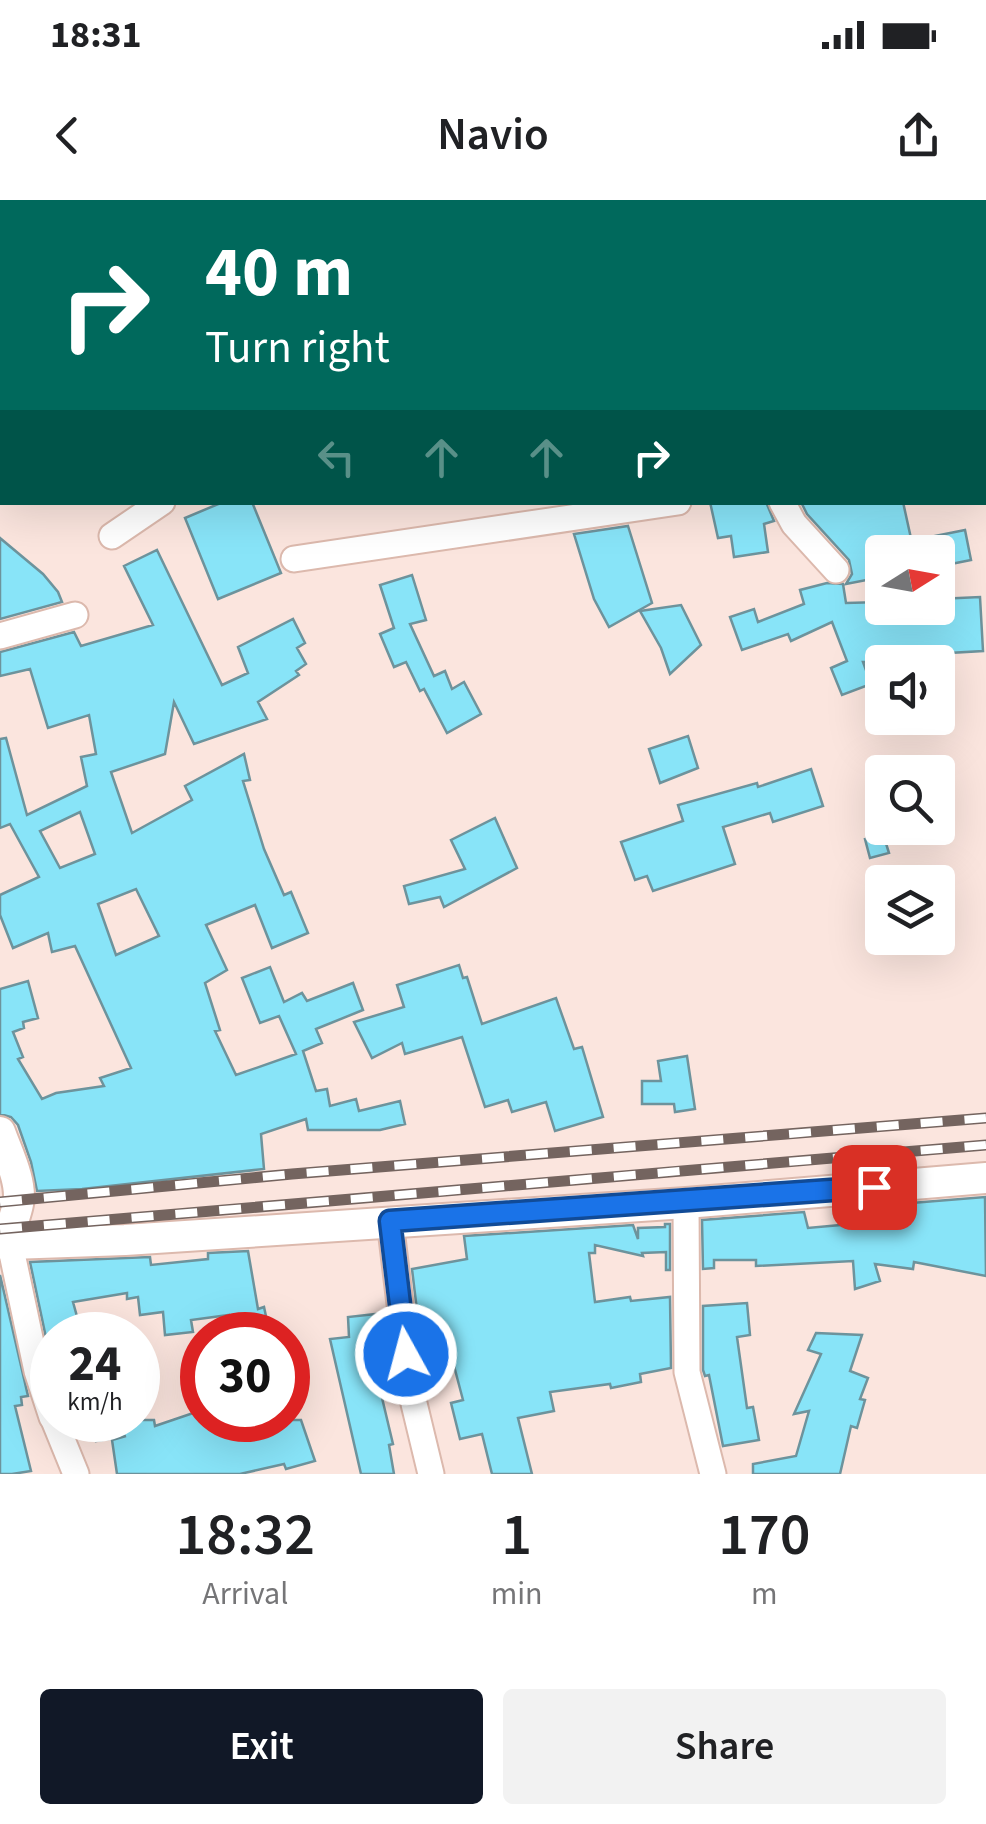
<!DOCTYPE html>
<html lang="en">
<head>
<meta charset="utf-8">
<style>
	body { margin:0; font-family:"Source Sans 3",sans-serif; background:#f2f2f2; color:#202124; height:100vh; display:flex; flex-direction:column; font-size:38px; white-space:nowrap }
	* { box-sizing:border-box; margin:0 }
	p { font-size:32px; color:#757577 }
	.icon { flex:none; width:55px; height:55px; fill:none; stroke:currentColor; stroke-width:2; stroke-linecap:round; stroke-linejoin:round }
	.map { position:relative; height:1274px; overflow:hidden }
	.drawer { display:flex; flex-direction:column; background:#fff; flex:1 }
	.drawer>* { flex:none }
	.guide { position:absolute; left:0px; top:0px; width:988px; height:305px; box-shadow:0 10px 40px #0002; background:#00695c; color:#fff; overflow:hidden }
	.needle { width:65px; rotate:79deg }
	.buttons { position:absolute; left:865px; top:335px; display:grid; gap:20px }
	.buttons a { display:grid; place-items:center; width:90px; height:90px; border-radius:10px; background:#fff; box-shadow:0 10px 40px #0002; font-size:50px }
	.speed { position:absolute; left:30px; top:1112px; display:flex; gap:20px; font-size:50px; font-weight:700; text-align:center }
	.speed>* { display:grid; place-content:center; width:130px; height:130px; border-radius:50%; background:#fff; box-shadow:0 10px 40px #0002; line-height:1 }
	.speed small { font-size:25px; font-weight:400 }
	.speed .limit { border:15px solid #d22; background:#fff; color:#111 }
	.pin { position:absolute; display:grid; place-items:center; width:85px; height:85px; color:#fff; margin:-42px; border-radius:20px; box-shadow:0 5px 15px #0006 }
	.me { position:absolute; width:110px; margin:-55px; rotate:353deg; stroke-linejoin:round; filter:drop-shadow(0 0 8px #0008) }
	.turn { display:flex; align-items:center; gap:35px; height:210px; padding:0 40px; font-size:45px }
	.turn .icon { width:130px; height:130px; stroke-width:2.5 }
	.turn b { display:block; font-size:70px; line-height:85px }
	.lanes { display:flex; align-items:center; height:95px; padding:0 40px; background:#0003; justify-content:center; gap:50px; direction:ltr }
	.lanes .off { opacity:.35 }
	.eta { display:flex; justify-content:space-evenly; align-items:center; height:170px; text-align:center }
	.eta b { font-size:60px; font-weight:600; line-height:70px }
	.primary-button { display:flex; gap:20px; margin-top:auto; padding:20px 40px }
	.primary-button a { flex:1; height:115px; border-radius:10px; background:#111827; color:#fff; font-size:40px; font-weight:600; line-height:115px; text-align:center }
	.primary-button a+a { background:#f2f2f2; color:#202124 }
	.status { display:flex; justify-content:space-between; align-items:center; height:70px; padding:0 50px; background:#fff; direction:ltr }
	.status svg { height:28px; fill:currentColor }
	header { display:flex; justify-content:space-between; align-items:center; height:130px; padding:0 40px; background:#fff; font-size:45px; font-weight:600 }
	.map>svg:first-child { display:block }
	.building { fill:#88e4f8; stroke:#6d939c; stroke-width:2.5; fill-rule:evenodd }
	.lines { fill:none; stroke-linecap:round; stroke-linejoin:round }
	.minor-casing { stroke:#dcb9ad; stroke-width:29 }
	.tertiary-casing { stroke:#dcb9ad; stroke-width:34 }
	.minor { stroke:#fff; stroke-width:25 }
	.tertiary { stroke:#fff; stroke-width:30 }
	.rail-casing { stroke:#74645f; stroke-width:11 }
	.rail { stroke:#fff; stroke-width:8; stroke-dasharray:22; stroke-linecap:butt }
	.route-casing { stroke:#114b97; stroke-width:25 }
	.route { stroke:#1a73e8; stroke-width:18 }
</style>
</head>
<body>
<div class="status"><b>18:31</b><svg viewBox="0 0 49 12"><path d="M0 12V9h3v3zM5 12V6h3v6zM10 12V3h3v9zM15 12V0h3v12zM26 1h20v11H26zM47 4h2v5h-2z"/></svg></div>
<header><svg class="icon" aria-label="back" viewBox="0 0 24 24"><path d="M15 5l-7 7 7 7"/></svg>Navio<svg class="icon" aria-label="share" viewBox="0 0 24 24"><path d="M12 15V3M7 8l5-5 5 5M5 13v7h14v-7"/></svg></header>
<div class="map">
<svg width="986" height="1274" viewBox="0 0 986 1274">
	<rect width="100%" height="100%" fill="#fbe5de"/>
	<!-- building -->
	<g class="building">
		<path d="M223,302H252L281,373L218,399L185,318Z"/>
		<path d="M710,302H766L774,321L764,324L768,352L734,357L731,336L718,338Z"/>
		<path d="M801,302H903L914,352H882V377L846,384L852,374L849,360L807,314Z"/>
		<path d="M628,326L652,403L609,427L594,399L574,334Z"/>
		<path d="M965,330L971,360L941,366L935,336Z"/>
		<path d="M0,338L43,374L58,392L62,402L0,419Z"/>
		<path d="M157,350L222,485L248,473L238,447L293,419L305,443L297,448L306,464L296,471L299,475L258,502L267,519L194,544L174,502L165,554L111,572L132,633L192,600L185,586L244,554L250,580L243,581L264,649L284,695L291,692L308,733L272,748L255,705L206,725L227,770L205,783L220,830L215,831L236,875L296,854L279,816L260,823L242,778L270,767L284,802L302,793L307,801L353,783L363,810L316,829L322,843L303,851L316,891L327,889L330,906L356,899L359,911L400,901L405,924L380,930H308L306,919L261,934L264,969L82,989L37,991L31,962L18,925L11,917L0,914V789L28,781L38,818L23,822L24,828L13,832L23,857L18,859L42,899L56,893L104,886L100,878L131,868L75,746L52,752L48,733L13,748L0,715V695L39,677L10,624L0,628V539L6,538L27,615L87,586L81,557L96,554L89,515L48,528L30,469L0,476V452L74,432L81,446L153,425L124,366ZM80,612L95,654L60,668L40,631ZM136,689L159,736L116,755L98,704Z"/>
		<path d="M412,375L426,420L410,424L434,476L445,471L452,489L464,482L481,514L447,533L424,489L420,491L406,462L394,467L380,434L394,428L380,385Z"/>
		<path d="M827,383L843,384L846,403L882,402V408H938V399L980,397L983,451L914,455V462H863L871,484L842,495L831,468L847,461L832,422L791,441L788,434L742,450L730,417L754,409L758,422L804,404L800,390Z"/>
		<path d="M681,405L701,445L670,474L661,448L640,411Z"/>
		<path d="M688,536L698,568L660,583L649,549Z"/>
		<path d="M811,569L823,606L773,622L770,613L723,627L735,664L653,691L647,676L635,680L621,642L683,621L678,605L757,583L758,587Z"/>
		<path d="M495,618L517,668L444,707L440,697L409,704L404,686L465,669L451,640Z"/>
		<path d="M883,634L889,653L870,658L865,639Z"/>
		<path d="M459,765L463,778L467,777L482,824L556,798L574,849L582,847L603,917L555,931L546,902L512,912L508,900L485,907L462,837L405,854L402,843L372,858L354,822L404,807L397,785Z"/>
		<path d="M687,856L695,909L675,912L674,904H642V881H661L658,861Z"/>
		<path d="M985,997L986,1076L914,1062L913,1069L875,1064L880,1081L855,1089L853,1061L756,1066V1060H714V1068L703,1069L702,1020L804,1012L808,1028L851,1024L850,1008L858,1007L861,1016L887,1012V1005Z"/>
		<path d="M665,1024H670V1070H666V1052L642,1053L643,1056L595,1045V1053H589L595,1102L630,1097L631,1101L670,1097L671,1168L640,1174L641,1182L611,1188L610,1184L550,1192L554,1211L518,1218L532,1274H492L482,1234L460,1239L451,1203L463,1200L449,1147L422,1152L412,1069L467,1059L464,1036L633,1025L638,1039V1028L665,1027Z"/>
		<path d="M248,1051L258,1109L264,1107L270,1135H233L229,1115L191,1120L193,1132L165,1135L163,1112L140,1115L138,1097L127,1099V1093L73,1102L81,1131L52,1135V1166L30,1062L150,1057L151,1065L208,1059V1053Z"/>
		<path d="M0,1075L28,1196L21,1197L22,1205L15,1206L31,1271L12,1274H0Z"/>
		<path d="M747,1103L750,1135L737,1137L747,1208L753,1207L759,1240L723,1246L709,1175L705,1176L703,1170V1106Z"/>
		<path d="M385,1113L390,1158L373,1160L393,1244L389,1245L394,1274H361L330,1139L349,1137L348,1117Z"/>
		<path d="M816,1133L862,1135L850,1171L868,1178L860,1199L865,1200L857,1228L851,1226L840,1274H753V1264L796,1256L809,1211L794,1214L821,1154L808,1150Z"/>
		<path d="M202,1210V1220H301L315,1261L286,1269L284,1264L240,1274H117L112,1240L126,1236L96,1241L92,1220H154L155,1226Z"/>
	</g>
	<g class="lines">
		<!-- minor casing -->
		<g class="minor-casing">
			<g id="minor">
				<path d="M90,0L91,2"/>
				<path d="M545,0L546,2"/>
				<path d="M782,302L794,324L836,370"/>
				<path d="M112,336L162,302"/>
				<path d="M294,359L678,302"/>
				<path d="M0,436L75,415"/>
				<path d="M686,1003L687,1172L713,1274"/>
				<path d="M390,1021L410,1187L431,1274"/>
				<path d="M0,1046L10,1044L37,1171L52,1217"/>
				<path d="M54,1220L76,1274"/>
			</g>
		</g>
		<!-- tertiary casing -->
		<g class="tertiary-casing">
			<path id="tertiary" d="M0,932C7,952 23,983 18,1004C15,1019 9,1027 10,1044L125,1040L686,1003L986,978"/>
		</g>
		<!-- minor -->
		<use href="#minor" class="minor"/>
		<!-- tertiary -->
		<use href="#tertiary" class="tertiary"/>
		<!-- rail casing -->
		<g class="rail-casing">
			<g id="rail">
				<path d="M0,1002L292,974L986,918"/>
				<path d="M0,1029L986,945"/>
			</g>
		</g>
		<!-- rail -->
		<use href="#rail" class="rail"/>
	</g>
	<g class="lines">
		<!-- route casing -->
		<g class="route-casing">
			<path id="route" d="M406,1154L390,1021L874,987"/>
		</g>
		<!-- route -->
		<use href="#route" class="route"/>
	</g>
</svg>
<div class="buttons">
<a><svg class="needle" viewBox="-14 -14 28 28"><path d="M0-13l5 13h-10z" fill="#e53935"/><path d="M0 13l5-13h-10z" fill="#757577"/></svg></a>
<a><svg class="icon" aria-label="sound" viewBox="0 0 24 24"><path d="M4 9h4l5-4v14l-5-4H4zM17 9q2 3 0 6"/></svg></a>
<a><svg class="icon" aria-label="search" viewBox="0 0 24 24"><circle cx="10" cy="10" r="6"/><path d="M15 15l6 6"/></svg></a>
<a><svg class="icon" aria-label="layers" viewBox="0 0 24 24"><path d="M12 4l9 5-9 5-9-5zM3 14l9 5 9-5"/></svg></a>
</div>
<div class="speed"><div>24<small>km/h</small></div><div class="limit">30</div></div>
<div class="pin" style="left:874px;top:987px;background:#d93025"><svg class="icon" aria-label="arrive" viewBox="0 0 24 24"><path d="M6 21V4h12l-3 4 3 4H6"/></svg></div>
<svg class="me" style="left:406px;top:1154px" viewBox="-20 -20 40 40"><circle r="17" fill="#1a73e8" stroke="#fff" stroke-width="3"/><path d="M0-11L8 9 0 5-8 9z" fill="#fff"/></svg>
<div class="guide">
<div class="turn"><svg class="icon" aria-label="right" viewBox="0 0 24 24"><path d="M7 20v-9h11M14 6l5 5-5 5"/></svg><div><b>40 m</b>Turn right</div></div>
<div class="lanes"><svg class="icon off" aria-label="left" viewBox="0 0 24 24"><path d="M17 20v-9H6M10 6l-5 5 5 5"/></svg><svg class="icon off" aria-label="ahead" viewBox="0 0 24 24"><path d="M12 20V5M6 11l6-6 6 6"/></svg><svg class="icon off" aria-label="ahead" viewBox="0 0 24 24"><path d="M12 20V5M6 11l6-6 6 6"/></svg><svg class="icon" aria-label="right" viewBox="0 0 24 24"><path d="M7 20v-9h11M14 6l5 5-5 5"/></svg></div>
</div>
</div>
<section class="drawer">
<div class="eta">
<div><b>18:32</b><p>Arrival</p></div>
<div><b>1</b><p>min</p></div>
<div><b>170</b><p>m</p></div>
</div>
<div class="primary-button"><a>Exit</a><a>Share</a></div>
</section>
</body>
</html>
